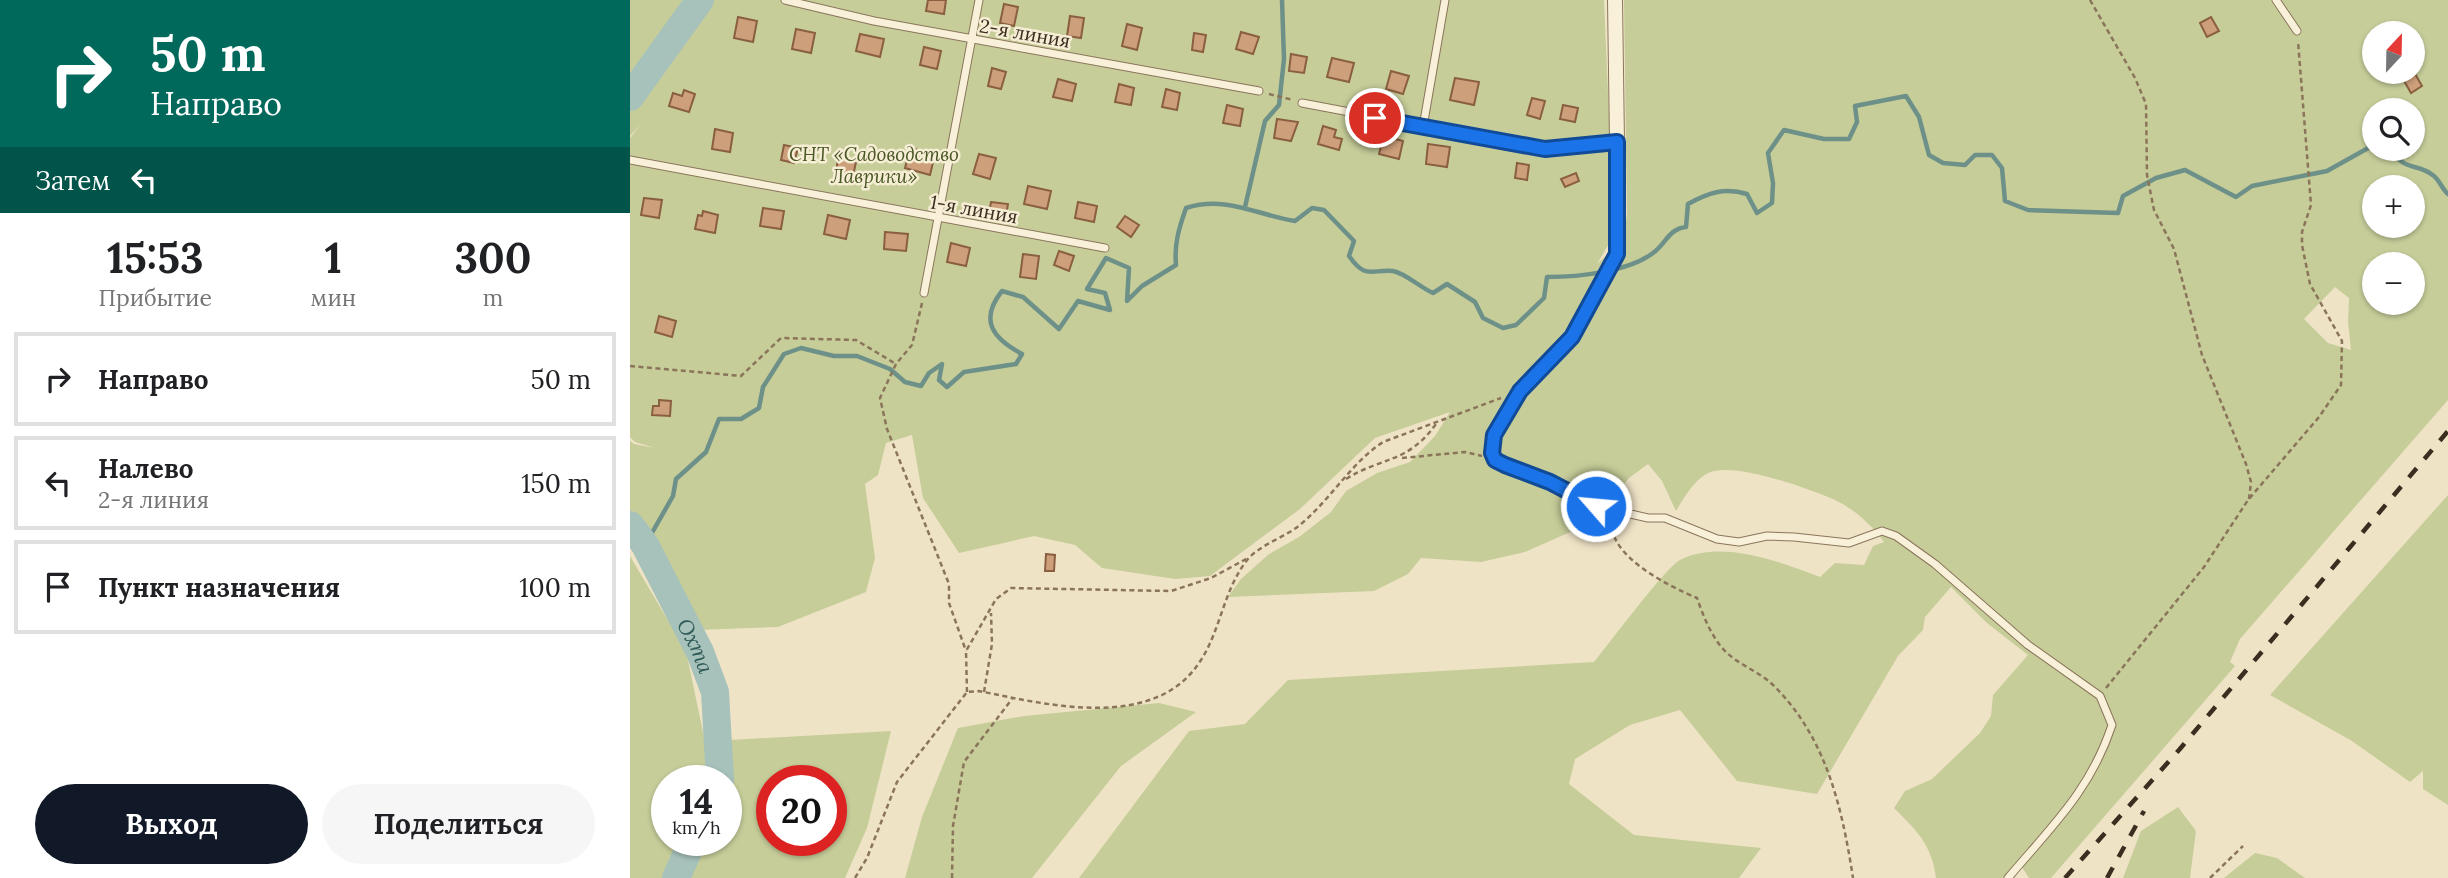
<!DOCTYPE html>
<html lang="ru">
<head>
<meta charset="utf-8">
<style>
	body { margin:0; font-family:Lora,serif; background:#f6f6f6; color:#202124; height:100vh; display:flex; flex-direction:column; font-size:26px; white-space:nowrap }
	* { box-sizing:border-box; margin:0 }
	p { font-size:23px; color:#757577 }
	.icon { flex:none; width:38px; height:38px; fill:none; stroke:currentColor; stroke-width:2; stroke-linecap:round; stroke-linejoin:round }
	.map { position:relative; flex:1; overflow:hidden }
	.side { display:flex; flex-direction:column; background:#fff; width:630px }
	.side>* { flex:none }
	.banner { background:#00695c; color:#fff; overflow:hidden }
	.needle { width:46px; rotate:22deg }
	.fabs { position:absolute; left:1732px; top:21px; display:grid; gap:14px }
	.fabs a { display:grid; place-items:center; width:63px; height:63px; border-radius:50%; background:#fff; box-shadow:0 2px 5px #0004; font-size:35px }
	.speed { position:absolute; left:21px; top:765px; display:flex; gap:14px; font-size:35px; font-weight:700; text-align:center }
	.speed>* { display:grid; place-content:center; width:91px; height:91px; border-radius:50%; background:#fff; box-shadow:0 2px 5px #0004; line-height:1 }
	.speed small { font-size:18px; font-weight:400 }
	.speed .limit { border:10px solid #d22; background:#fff; color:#111 }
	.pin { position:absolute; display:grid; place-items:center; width:60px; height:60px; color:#fff; margin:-30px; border:4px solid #fff; border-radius:50%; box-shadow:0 2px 7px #0007 }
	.me { position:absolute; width:77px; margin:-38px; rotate:297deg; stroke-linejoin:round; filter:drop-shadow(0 0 5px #0008) }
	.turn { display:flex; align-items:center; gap:24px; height:147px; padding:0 35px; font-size:32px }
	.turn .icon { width:91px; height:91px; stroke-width:2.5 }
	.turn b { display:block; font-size:49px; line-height:60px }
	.then { display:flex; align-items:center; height:66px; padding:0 35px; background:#0003; gap:14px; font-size:26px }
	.eta { display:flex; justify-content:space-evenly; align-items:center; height:119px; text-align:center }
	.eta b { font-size:42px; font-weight:700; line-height:49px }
	.button { display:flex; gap:14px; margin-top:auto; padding:14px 35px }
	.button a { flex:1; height:80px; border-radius:42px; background:#111827; color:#fff; font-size:28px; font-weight:700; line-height:80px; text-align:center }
	.button a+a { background:#f6f6f6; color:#202124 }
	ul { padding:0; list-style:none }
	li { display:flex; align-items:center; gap:21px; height:94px; margin:0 14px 10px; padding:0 21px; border:4px solid #e0e0e0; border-radius:0px }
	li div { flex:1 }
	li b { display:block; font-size:26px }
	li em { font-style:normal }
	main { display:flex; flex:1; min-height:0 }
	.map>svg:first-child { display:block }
	.green { fill:#c6cd99; fill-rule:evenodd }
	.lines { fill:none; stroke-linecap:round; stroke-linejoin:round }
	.stream { stroke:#6d9189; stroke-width:4.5 }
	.river { stroke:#a7c2bb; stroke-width:28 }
	.building { fill:#cd9f7b; stroke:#8a5f41; stroke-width:2 }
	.lane-casing { stroke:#8a755b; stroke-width:9 }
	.street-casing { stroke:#8a755b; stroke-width:16 }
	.path { stroke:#8a755b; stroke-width:2.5; stroke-dasharray:5 3.5; stroke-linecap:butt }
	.lane { stroke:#f9f0d9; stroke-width:7 }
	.street { stroke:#f9f0d9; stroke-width:14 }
	.rail { stroke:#3b2d1f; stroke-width:4.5; stroke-dasharray:12 12; stroke-linecap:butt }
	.route-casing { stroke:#114b97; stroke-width:18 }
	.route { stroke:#1a73e8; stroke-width:12 }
	.labels { text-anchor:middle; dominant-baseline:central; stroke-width:5; stroke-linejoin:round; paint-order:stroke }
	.street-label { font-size:19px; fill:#3b2d1f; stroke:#f6edd5 }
	.park-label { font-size:19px; font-style:italic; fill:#4a5725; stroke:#f6edd5 }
	.water-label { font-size:21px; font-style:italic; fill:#2e5a58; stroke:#f6edd5 }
</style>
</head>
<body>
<main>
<section class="side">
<div class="banner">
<div class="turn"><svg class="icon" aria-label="right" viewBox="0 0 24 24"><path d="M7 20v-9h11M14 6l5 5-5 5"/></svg><div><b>50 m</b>Направо</div></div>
<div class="then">Затем<svg class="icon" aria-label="left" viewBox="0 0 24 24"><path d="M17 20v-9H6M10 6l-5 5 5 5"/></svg></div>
</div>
<div class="eta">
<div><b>15:53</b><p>Прибытие</p></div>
<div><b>1</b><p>мин</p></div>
<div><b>300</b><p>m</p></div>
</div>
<ul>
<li><svg class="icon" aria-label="right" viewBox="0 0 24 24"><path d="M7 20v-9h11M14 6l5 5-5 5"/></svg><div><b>Направо</b></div><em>50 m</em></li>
<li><svg class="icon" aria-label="left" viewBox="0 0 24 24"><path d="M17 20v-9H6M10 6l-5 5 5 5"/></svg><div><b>Налево</b><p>2-я линия</p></div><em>150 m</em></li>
<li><svg class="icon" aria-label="arrive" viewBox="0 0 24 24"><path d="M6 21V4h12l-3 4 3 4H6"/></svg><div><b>Пункт назначения</b></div><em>100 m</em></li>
</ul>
<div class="button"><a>Выход</a><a>Поделиться</a></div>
</section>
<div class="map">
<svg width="1818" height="878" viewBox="0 0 1818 878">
	<rect width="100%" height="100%" fill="#efe3c6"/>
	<!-- green -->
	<g class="green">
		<path d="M0,0H974L984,235L967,264L992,241L997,216L994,0H1818V400L1610,639L1600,662L1605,666L1421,878H1399L1388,861L1373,878H1306C1302,845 1287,831 1264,808L1275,791L1302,779L1350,733L1361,716L1363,695L1398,655L1357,623L1321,587L1295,617L1293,630L1268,656L1187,794L1107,781L1050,710L1000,725L945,759L939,784L1004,835L1131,848L1109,878H449L559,731L615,724L658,680L964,662C979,644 1035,568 1050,560C1092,539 1150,562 1190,577L1205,563L1234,565L1243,546L1254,542C1242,525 1224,509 1205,500C1179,489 1100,459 1076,474C1063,482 1054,498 1046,511L1032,481L1018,464L999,478L963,522L895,552L851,562L791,558L778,574L744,591L598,597L611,579L639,554L669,537L701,512L716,491L747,473L780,462L805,436L820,412L745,438L670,509L580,576L545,579L472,568L445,545L404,536L329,553L293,498L282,435L256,443L248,475L235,484L245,558L236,592L148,627L67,630L0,514V441L4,444L25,448L5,442L0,437V138L11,124L0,136ZM1745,33H1783V72H1745ZM1745,110H1783V149H1774L1787,155L1769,149H1745ZM1745,187H1783V226H1745ZM1745,264H1783V303H1745ZM1705,287L1719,298L1718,322L1721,350L1698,343L1674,319Z"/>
		<path d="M1818,495V805L1793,789V771L1780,782L1722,741L1640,695Z"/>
		<path d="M0,556L56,651L82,775L80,780H37V840H56L41,878H0Z"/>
		<path d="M529,703L566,712L491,766L402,878H275L292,817L328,728L394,716Z"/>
		<path d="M261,731L237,828L215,878H56L74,840H96L100,740ZM142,780H201V840H142Z"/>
		<path d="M1548,807L1566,831L1560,878H1493L1511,831Z"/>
		<path d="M1625,853L1647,858L1675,878H1594Z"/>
	</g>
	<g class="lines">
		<!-- stream -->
		<g class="stream">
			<path d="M1760,149C1776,173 1787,162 1804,176C1810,181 1812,189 1818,194"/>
			<path d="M615,207L635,121L649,105L654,59L652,0"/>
			<path d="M15,545L43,496L46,479L76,452L89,419H111L129,408L133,387L154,354L171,348L204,356H227L260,369L275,382L291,386L299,373L312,364L309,380L317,387L334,372L386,364L392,354C364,339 348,321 372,291L393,297L429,329L448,301L480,310L475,293L457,289L476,258L499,268L497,301L512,286L546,265C544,244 549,228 556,208C595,195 627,215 665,221L682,208L694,210L724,241L719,256C736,280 741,269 763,271C775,273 791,288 803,293L817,284L845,302L853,318L873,328L886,325L914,298L917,277C948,277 998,272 1023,253C1036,244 1038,229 1056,227L1058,204C1078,193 1094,187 1117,194L1127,213L1142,203L1143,183L1138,153L1154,130L1194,139H1219L1227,122L1225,106L1276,96L1289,117L1299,155L1313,163L1335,165L1345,155H1362L1372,168L1375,201L1398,210L1488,213L1493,196L1526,178L1555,170L1606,197L1622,186L1697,171L1740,147L1745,136"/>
		</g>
		<!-- river -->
		<g class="river">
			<path d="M0,97L70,0"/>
			<path id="s1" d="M0,525L15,545L70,652L85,692L90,780"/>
			<path d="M46,878L63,840"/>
		</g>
	</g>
	<!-- building -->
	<g class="building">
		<path d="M298,0H316L314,14L296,11Z"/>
		<path d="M374,4L388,7L384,26L370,23Z"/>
		<path d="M440,16L454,18L451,38L437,36Z"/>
		<path d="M108,17L127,21L123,42L104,38Z"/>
		<path d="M1581,17L1589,31L1577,37L1570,23Z"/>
		<path d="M497,24L512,28L507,50L492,46Z"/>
		<path d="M166,29L185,33L181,53L162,49Z"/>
		<path d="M611,32L629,37L623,54L606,49Z"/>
		<path d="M564,33L576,35L573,52L562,50Z"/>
		<path d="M230,34L254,39L250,57L226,51Z"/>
		<path d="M294,47L311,51L307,69L290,65Z"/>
		<path d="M661,54L677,57L674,73L659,71Z"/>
		<path d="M702,58L724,63L719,82L697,77Z"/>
		<path d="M362,68L376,72L371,89L358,86Z"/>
		<path d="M761,71L779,76L773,94L756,89Z"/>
		<path d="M1784,72L1792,86L1781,93L1773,79Z"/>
		<path d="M825,78L849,82L844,105L820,100Z"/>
		<path d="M428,79L446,84L442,101L423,97Z"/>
		<path d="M489,84L504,88L501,105L485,102Z"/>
		<path d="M536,89L550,93L547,110L532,107Z"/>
		<path d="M54,90L65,94L59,112L39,106L43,93L52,96Z"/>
		<path d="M902,98L915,101L910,119L897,115Z"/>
		<path d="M597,105L613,109L610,126L593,123Z"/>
		<path d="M933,105L948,108L945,122L930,119Z"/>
		<path d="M647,119L668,122L661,141L644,138Z"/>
		<path d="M693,126L706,130L704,137L712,139L709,150L688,144Z"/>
		<path d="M85,129L103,133L100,152L82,149Z"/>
		<path d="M754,136L773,141L769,159L749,154Z"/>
		<path d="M798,144L820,147L817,167L796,164Z"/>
		<path d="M154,145L168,148L164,163L151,160Z"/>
		<path d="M280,148L305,154L300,175L275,168Z"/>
		<path d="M349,154L366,158L360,179L343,174Z"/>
		<path d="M208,159L226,162L223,176L206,172Z"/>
		<path d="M887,163L899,165L897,180L885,178Z"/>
		<path d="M946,173L949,181L935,187L931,179Z"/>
		<path d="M398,186L421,191L417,209L394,204Z"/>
		<path d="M14,198L32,200L29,218L11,215Z"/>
		<path d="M361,202L378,204L375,221L358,219Z"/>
		<path d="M448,202L467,206L464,222L445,218Z"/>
		<path d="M133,208L154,211L151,229L130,226Z"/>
		<path d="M73,211L88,215L85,233L65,229L68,215L72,216Z"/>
		<path d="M198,215L220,220L216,239L194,234Z"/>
		<path d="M495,216L509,225L501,237L487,227Z"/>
		<path d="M255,232L278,234L276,251L254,249Z"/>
		<path d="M321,243L340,248L336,266L317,262Z"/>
		<path d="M429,251L444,256L439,271L424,265Z"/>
		<path d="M393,254L409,256L406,279L390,277Z"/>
		<path d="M29,316L46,321L42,337L25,332Z"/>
		<path d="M29,400L41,401L40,416L22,415L23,406H29Z"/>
		<path d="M416,554L425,555L424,571H415Z"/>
	</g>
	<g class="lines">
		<!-- lane casing -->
		<g class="lane-casing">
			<g id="lane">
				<path d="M155,0L244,21L629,91"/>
				<path d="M1646,0L1667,31"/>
				<path d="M672,103L915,149L987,142C988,177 996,220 987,254C981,276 955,321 941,338C918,365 848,421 865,460L920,482L966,506L1018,518H1035L1087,539L1109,542L1137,536L1164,537L1219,543L1252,531L1266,536L1305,564L1398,645L1470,696L1482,725C1460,791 1422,826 1378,878"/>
				<path d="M793,127L815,0"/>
				<path d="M0,160L475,248"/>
				<path d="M294,293L349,0"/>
			</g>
		</g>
		<!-- street casing -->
		<g class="street-casing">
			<path id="street" d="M985,0L987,142"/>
		</g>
		<!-- path -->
		<g class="path">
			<path d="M1460,0L1505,78L1516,104L1517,175L1524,210L1544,249L1572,355L1616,464L1621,482L1619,499"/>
			<path d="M639,94L663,100"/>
			<path d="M292,303L282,345L266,364L250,398L257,429L319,584V603L336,651"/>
			<path d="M0,366L111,376L151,338L226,340L266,364"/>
			<path d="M772,458L835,452L852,456"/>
			<path d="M716,479C753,456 777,464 806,424"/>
			<path d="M982,520C977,556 1039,586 1067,598C1073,615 1081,636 1094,650C1107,664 1128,671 1142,684C1196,736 1212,807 1223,878"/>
			<path d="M1476,688L1574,567L1618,500L1689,417L1711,385L1712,341L1680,284L1672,245V232L1681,205L1668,41"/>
			<path d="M337,692L336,651L366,599L381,588L541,591L581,578L618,558"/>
			<path d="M354,692L362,644L361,613"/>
			<path d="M225,878L237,858L267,782L337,692L349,691C418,705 526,732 571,660C591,629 594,588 618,559C631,544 656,537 671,524C701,499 721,463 753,442L871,398"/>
			<path d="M322,878L323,826L334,762L382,699"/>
			<path d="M1580,878L1613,846"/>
		</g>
		<!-- lane -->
		<use href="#lane" class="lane"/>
		<!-- street -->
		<use href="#street" class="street"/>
		<!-- rail -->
		<g class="rail">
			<path d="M1435,878L1549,750L1818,431"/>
			<path d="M1477,878L1514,811"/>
		</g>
	</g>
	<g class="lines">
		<!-- route casing -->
		<g class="route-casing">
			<path id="route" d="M745,118L915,149L987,142V254L942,337L890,391L864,435L862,453L865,460L875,465L920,482L966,506"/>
		</g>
		<!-- route -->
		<use href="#route" class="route"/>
	</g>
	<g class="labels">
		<!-- street labels -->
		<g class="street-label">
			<text transform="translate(395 33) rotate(10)">2-я линия</text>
			<text transform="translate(344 209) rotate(10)">1-я линия</text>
		</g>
		<!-- park labels -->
		<g class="park-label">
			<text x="244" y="154">СНТ «Садоводство<tspan x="244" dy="22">Лаврики»</tspan></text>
		</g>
		<!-- water labels -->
		<g class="water-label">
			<text stroke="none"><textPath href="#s1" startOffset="138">Охта</textPath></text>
		</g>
	</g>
</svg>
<div class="fabs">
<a><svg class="needle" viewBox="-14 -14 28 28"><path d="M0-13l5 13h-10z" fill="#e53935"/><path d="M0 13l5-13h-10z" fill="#757577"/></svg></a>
<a><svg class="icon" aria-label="search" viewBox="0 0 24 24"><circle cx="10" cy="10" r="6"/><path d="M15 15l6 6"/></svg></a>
<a>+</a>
<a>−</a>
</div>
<div class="speed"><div>14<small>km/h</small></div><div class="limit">20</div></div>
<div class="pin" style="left:745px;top:118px;background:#d93025"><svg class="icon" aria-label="arrive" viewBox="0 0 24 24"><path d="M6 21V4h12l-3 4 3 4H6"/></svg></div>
<svg class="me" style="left:966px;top:506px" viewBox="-20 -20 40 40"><circle r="17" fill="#1a73e8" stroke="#fff" stroke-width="3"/><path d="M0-11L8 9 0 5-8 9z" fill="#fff"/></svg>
</div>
</main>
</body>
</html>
